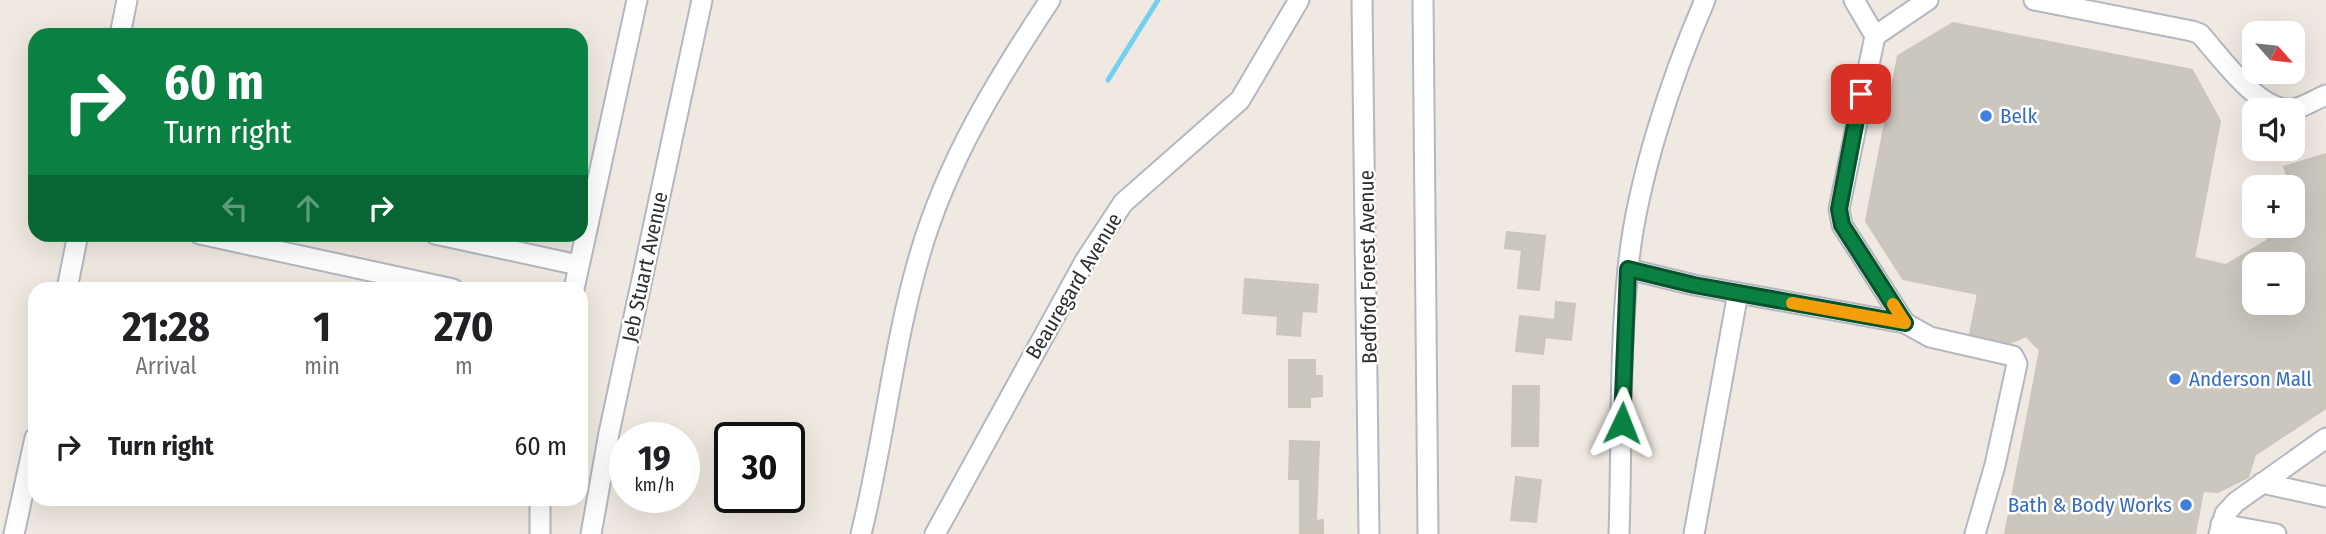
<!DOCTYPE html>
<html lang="en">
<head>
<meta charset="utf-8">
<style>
	body { margin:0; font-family:"Fira Sans Condensed",sans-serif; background:#f2f2f2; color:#202124; height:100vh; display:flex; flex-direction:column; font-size:26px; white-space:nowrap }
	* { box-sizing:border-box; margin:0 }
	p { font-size:23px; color:#757577 }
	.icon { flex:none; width:38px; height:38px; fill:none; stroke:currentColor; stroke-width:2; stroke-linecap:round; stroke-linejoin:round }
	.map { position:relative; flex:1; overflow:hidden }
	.sheet { position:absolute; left:28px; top:282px; width:560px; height:224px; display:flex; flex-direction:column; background:#fff; border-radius:21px; box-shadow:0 7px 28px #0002 }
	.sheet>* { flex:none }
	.guide { position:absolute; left:28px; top:28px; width:560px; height:214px; border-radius:21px; box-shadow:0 7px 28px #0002; background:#0b8043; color:#fff; overflow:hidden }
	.needle { width:46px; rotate:117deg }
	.tools { position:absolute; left:2242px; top:21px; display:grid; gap:14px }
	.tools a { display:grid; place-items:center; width:63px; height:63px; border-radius:14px; background:#fff; box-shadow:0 7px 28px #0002; font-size:35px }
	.speed { position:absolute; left:609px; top:422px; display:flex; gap:14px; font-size:35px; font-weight:700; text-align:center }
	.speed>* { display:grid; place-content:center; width:91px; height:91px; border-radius:50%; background:#fff; box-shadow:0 7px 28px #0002; line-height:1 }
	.speed small { font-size:18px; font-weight:400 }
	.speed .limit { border:4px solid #111; border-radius:10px; background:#fff; color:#111 }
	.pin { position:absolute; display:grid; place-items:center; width:60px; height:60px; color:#fff; margin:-30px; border-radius:14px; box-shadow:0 4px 10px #0006 }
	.me { position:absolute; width:77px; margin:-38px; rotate:2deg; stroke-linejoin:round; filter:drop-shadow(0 0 5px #0008) }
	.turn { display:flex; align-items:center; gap:24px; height:147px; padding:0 21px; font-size:32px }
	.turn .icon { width:91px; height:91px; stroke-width:2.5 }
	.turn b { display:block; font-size:49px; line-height:60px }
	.lanes { display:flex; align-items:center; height:66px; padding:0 21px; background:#0003; justify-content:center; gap:35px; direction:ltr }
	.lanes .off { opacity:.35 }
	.eta { display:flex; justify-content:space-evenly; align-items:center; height:119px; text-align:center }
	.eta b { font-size:42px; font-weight:700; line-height:49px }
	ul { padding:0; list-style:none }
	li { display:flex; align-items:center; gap:21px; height:91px; padding:0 21px }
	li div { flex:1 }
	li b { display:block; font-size:26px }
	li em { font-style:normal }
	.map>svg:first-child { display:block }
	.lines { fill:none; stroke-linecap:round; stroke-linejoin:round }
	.stream { stroke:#75cff0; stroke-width:5 }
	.building { fill:#cbc7bf; stroke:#cbc5ba; stroke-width:2; fill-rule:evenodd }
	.minor-casing { stroke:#b4b7c1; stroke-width:23 }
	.minor { stroke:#fff; stroke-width:19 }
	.route-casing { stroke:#07532c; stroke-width:18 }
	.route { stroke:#0b8043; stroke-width:12 }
	.slow { stroke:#f59e0b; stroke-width:12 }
	.shop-dot { fill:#3f7fe0; stroke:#fff; stroke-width:2.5 }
	.labels { text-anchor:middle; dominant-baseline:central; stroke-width:5; stroke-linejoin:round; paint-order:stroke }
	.shop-label { font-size:21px; fill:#366cbe; stroke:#fff; text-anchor:start }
	.street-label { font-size:21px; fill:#2e2e2e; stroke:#fff }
</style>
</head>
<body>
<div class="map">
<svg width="2326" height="534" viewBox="0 0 2326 534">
	<rect width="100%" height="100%" fill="#efe9e1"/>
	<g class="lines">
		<!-- stream -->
		<path class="stream" d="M1108,80L1158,0"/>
	</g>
	<!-- building -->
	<g class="building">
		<path d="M1953,23L2192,70L2220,121L2194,258L2226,265L2268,240L2264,226H2292V187L2284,167L2326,154V408L2255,455L2248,477L2218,492L2203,491L2195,534H2005L2040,350L2026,336L2010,343L1970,334L1978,294L1903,279L1866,221L1898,56ZM2254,264H2292V303H2254Z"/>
		<path d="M1507,232L1545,236L1539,290L1518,288L1522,250L1505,248Z"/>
		<path d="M1245,279L1318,285L1316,312L1302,311L1300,336L1277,334L1278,316L1243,313Z"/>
		<path d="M1556,302L1575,304L1571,340L1545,337L1543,354L1516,351L1520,316L1555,320Z"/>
		<path d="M1289,360H1315V376H1322V396L1310,397V407H1289Z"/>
		<path d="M1513,386H1539L1538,446H1512Z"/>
		<path d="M1290,441L1319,442L1316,521L1323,520V534H1300V479H1289Z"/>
		<path d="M1516,477L1541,480L1536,522L1511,520Z"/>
	</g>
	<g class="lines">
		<!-- minor casing -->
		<g class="minor-casing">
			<g id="minor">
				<path d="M1362,0L1369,534"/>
				<path d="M1423,0L1428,534"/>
				<path d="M1854,0L1875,36"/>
				<path d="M2034,0L2192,31L2200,34C2220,56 2258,111 2291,109C2301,109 2316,99 2326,95"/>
				<path d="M120,35L127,0"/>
				<path d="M200,234L453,289"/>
				<path d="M435,234L578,265"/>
				<path d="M1628,269L1694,285L1905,323L1930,337L2013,356L2017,364L1995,465L1975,534"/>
				<path d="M67,289L78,234"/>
				<path d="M574,289L637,0"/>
				<path d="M1905,323L1842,225L1839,209L1875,36L1928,0"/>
				<path d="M2262,483L2326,497"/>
				<path d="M2221,524L2276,534"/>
				<path d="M14,534L35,438"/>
				<path d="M540,534V499"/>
				<path d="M591,534L609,433L702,0"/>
				<path d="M861,534C884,442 893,345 920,254C947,161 997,80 1050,0"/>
				<path d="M935,534L1085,261L1123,203L1240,100L1299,0"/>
				<path d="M1619,534C1622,446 1619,356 1628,269C1636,184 1671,78 1705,0"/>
				<path d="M1694,534L1738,293"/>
				<path d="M2219,534L2225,514L2236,502L2326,438"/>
			</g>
		</g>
		<!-- minor -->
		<use href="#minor" class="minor"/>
	</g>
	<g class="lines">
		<!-- route casing -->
		<g class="route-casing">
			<path id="route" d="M1622,423L1628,269L1694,285L1905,323L1842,225L1839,209L1861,94"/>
		</g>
		<!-- route -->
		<use href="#route" class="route"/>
		<!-- slow -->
		<path class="slow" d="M1792,303L1905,323L1893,304"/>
	</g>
	<!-- markers -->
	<g class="shop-dot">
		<circle cx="1986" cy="116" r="7"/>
		<circle cx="2175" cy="379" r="7"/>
		<circle cx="2186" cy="505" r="7"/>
	</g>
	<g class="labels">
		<!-- shop labels -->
		<g class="shop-label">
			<text x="2000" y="116">Belk</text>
			<text x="2189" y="379">Anderson Mall</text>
			<text x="2172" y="505" text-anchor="end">Bath &amp; Body Works</text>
		</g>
		<!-- street labels -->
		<g class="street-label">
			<text transform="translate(645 267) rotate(-78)">Jeb Stuart Avenue</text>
			<text transform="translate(1368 267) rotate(-91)">Bedford Forest Avenue</text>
			<text transform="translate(1074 286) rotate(-59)">Beauregard Avenue</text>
		</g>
	</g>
</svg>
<div class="tools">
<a><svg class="needle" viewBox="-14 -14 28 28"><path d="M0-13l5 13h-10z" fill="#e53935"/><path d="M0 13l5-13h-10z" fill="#757577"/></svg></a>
<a><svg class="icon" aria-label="sound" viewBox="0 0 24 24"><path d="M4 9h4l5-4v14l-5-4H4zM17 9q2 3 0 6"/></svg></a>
<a>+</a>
<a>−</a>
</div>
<div class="speed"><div>19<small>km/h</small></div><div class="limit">30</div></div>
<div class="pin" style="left:1861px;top:94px;background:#d93025"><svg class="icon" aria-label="arrive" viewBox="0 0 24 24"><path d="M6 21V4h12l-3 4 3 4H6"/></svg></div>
<svg class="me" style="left:1622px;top:423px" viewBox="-20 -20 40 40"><path d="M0-17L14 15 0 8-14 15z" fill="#0b8043" stroke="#fff" stroke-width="4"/></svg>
<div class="guide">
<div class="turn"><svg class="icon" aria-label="right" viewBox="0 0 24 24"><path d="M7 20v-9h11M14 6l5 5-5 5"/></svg><div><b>60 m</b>Turn right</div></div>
<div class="lanes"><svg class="icon off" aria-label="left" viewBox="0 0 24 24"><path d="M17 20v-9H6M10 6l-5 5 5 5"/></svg><svg class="icon off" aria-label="ahead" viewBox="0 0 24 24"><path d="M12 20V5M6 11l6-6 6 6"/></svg><svg class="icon" aria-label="right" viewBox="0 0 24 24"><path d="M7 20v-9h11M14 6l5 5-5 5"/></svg></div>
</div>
<section class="sheet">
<div class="eta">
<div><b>21:28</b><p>Arrival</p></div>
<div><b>1</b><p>min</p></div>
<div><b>270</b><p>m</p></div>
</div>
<ul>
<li><svg class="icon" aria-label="right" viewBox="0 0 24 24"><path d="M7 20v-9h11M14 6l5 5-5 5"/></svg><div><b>Turn right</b></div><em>60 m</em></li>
</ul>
</section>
</div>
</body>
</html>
